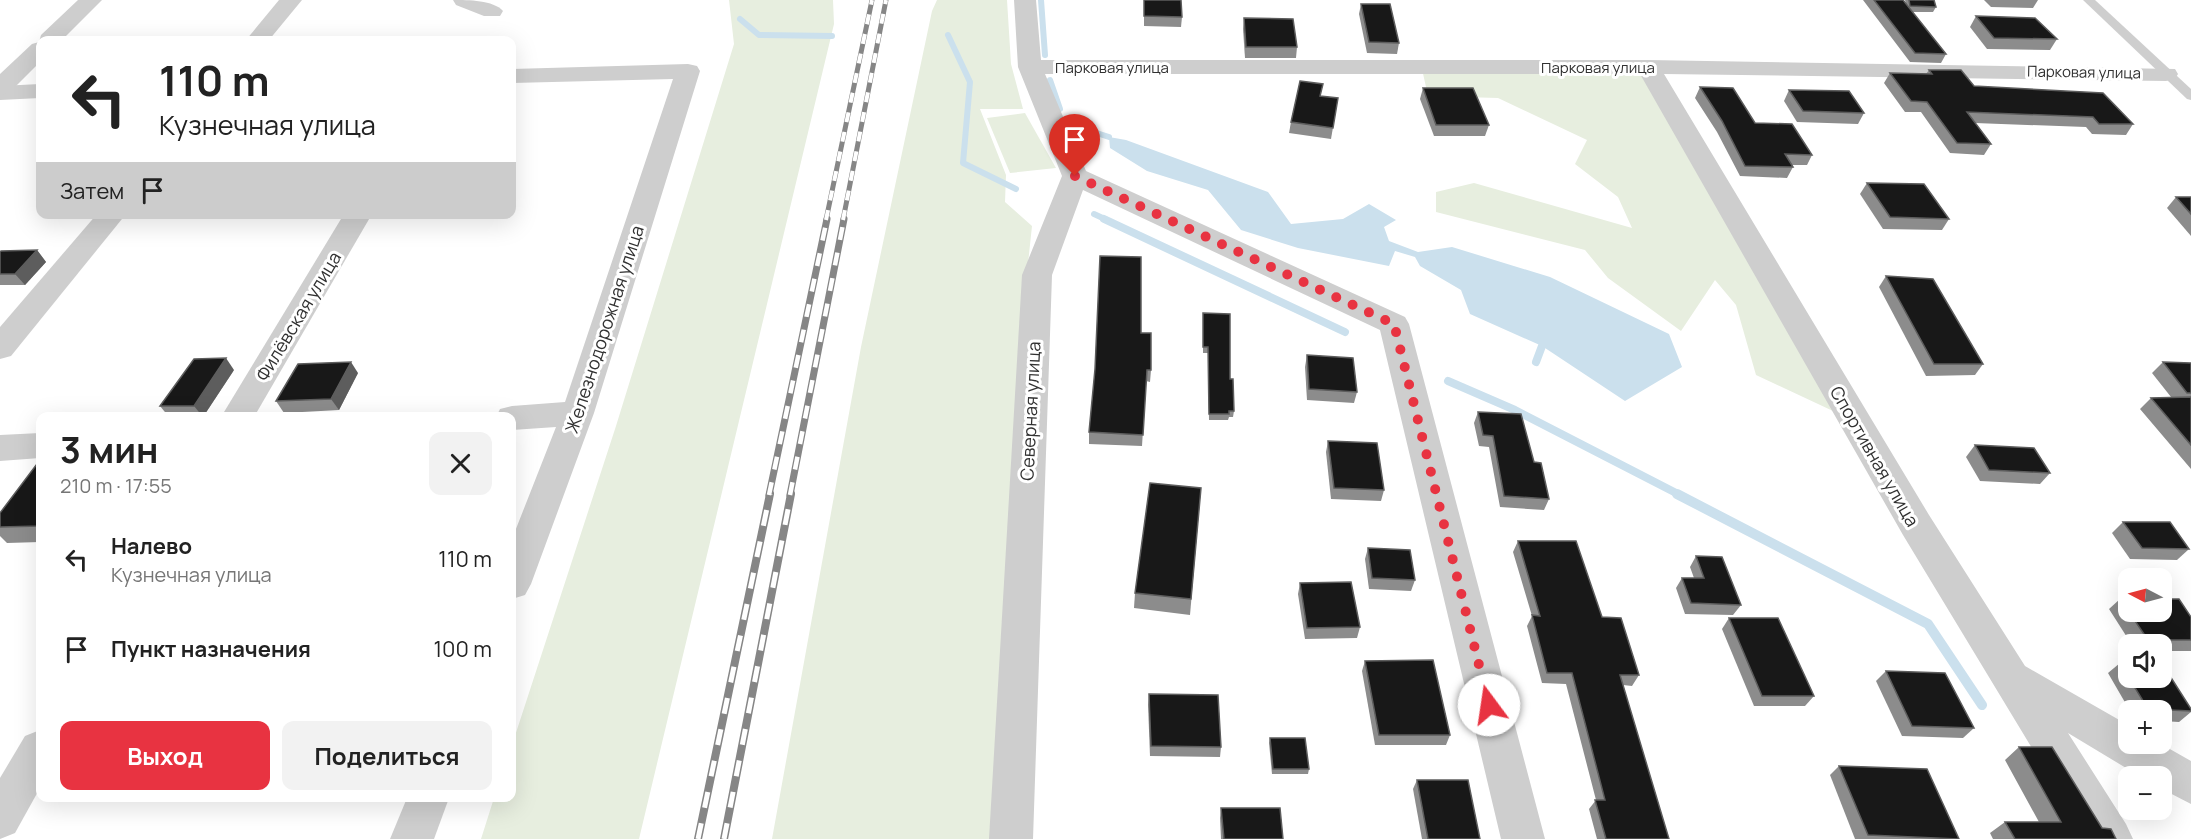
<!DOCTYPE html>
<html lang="ru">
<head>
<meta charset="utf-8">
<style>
	body { margin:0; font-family:Manrope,sans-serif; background:#f2f2f2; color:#222; height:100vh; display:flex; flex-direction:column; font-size:22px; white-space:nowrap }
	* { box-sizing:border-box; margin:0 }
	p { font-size:20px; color:#767676 }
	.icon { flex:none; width:33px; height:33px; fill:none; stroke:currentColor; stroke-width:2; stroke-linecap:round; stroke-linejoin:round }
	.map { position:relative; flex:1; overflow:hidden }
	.sheet { position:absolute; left:36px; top:412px; width:480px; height:390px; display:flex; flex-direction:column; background:#fff; border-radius:12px; box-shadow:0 6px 24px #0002 }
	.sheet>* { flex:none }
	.banner { position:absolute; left:36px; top:36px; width:480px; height:183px; border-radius:12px; box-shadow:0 6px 24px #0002; background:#fff; color:#222; overflow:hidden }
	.needle { width:39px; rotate:276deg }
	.tools { position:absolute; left:2118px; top:568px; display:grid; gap:12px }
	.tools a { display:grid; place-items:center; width:54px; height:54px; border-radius:12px; background:#fff; box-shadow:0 6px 24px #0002; font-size:30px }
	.pin { position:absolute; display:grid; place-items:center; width:51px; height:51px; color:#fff; margin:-62px -26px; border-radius:50% 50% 50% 0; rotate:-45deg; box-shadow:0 0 6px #0007 }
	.pin .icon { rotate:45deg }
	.me { position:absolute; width:66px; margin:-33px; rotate:346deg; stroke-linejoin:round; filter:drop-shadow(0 0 4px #0008) }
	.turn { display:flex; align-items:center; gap:21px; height:126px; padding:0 24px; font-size:27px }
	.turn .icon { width:78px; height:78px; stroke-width:2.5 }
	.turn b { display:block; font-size:42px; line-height:51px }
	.then { display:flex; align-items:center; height:57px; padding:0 24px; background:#0003; gap:12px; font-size:22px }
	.round { display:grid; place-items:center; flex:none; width:63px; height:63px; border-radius:12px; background:#f2f2f2 }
	.headline { display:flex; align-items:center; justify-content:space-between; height:102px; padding:0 24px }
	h1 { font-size:36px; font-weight:700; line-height:45px }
	.primary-button { display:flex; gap:12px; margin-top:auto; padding:12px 24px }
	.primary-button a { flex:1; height:69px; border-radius:12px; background:#e83341; color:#fff; font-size:24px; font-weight:700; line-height:69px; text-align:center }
	.primary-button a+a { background:#f2f2f2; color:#222 }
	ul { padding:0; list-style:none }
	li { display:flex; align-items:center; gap:18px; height:90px; padding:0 24px }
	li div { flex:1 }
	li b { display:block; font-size:22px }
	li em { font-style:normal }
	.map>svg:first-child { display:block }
	.green { fill:#e7eedf }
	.water { fill:#cbe0ed }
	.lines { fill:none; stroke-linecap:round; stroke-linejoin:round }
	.stream-far2 { stroke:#cbe0ed; stroke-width:6 }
	.stream-far1 { stroke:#cbe0ed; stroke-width:8 }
	.stream { stroke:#cbe0ed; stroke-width:10 }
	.service { fill:#cecece; fill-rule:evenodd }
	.minor { fill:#cecece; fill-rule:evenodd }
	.tertiary { fill:#cecece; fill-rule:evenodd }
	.rail-far2-casing { stroke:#868686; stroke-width:5 }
	.rail-far1-casing { stroke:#868686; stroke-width:7 }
	.rail-casing { stroke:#868686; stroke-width:8 }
	.rail-far2 { stroke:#fff; stroke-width:4; stroke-dasharray:10; stroke-linecap:butt }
	.rail-far1 { stroke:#fff; stroke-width:4.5; stroke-dasharray:13; stroke-linecap:butt }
	.rail { stroke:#fff; stroke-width:5; stroke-dasharray:16; stroke-linecap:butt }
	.wall { fill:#8c8c8c }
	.shaded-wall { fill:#5d5d5d }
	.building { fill:#181818; stroke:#5d5d5d; stroke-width:1.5 }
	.route { stroke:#e83341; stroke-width:10; stroke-dasharray:0 18 }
	.labels { text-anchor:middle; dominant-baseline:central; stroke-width:6; stroke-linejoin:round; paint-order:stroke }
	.far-street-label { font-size:15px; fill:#313131; stroke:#fff }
	.street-label { font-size:18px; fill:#313131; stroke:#fff }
</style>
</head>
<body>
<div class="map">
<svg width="2191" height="839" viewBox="0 0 2191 839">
	<rect width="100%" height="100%" fill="#fff"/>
	<!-- green -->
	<g class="green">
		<path d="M729,0H833L834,24L639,839H481L494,798H512V745L616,426L734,44Z"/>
		<path d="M937,0H1007L1011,64L1023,109H980L1006,175L1005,202L1032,226L1022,320L993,839H772L861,347L932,11Z"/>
		<path d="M1641,68L1833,411L1756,375L1736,305L1715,280L1681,331L1608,278L1585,250L1436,212V192L1474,183L1632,228L1618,197L1575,164L1587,140L1498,98L1428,96L1422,69Z"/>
		<path d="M1025,113L1056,168L1010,173L987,118Z"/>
	</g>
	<!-- water -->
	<path class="water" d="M1109,137L1126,140L1268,192L1291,224L1343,219L1369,204L1396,220L1384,227L1389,241L1418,252L1452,247L1550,277L1669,334L1682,367L1625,401L1542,346L1470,314L1461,290L1420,266L1415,257L1395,251L1389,266L1298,248L1241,230L1208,190L1147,171L1110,148Z"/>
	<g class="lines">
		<!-- stream-far2 -->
		<g class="stream-far2">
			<path d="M1041,0L1045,55"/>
			<path d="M740,19L759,35L832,36"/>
			<path d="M948,35L970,82L963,163L1016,189"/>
			<path d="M1050,80L1060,109"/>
			<path d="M1075,126L1109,137"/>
			<path d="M1094,214L1107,220"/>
		</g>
		<!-- stream-far1 -->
		<g class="stream-far1">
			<path d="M1104,219L1345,332"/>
			<path d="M1536,362L1542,346"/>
			<path d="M1448,381L1515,410L1680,495"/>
		</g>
		<!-- stream -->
		<path class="stream" d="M1677,494L1928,624L1982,705"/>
		<!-- service -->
		<path class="service" d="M2083,0H2095L2191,89V100L2187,99Z"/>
		<!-- minor -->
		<g class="minor">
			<path d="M279,0H302L269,40H246Z"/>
			<path d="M453,0C469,0 493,0 503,11L500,16H484L456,5Z"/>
			<path d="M1014,0H1036L1041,60H1648L2175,69L2178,74L2175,79L2166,81L1664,74L1929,515L2025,666L2128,725V744H2161L2191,761V804L2162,789V777H2141L2068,733L2126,824L2133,839H2087L1903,535L1640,74H1045L1086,171L1405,317L1409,324L1545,839H1501L1380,330L1083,190L1052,275L1033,839H989L1022,275L1062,176L1018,67Z"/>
			<path d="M688,64L697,66L700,71L594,413L531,584L525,595L512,599V539L556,427L512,430V417H496L500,409L512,406L565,402L673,79L512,83V69Z"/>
			<path d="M40,84V98L0,100V86Z"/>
			<path d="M97,214H126L11,356L0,359V327Z"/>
			<path d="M344,214H372L254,417H221Z"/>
			<path d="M40,433V458L0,461V435Z"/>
			<path d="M40,730V788L15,833L0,839V778L25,736Z"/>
			<path d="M407,798H449L434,839H390Z"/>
		</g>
		<!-- tertiary -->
		<path class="tertiary" d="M78,0H102L62,40H40V62L9,93L0,95V74L32,44L39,42L41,35Z"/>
		<!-- rail-far2 casing -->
		<g class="rail-far2-casing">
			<g id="rail-far2">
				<path d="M826,220L872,0"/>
				<path d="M843,220L886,0"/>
			</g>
		</g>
		<!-- rail-far1 casing -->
		<g class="rail-far1-casing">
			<g id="rail-far1">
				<path d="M769,495L827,219"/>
				<path d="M790,495L844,219"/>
			</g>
		</g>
		<!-- rail casing -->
		<g class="rail-casing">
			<g id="rail">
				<path d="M698,839L770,494"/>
				<path d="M724,839L791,494"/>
			</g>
		</g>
		<!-- rail-far2 -->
		<use href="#rail-far2" class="rail-far2"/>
		<!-- rail-far1 -->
		<use href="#rail-far1" class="rail-far1"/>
		<!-- rail -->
		<use href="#rail" class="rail"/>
	</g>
	<!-- wall -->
	<g class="wall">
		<path d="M1144,0L1182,17L1181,27L1144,26Z"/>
		<path d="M1863,0H1903L1906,4L1905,0H1934L1936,7L1933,12H1912L1946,54L1941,63L1910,62Z"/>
		<path d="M1984,0H2038L2033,8L1991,7Z"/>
		<path d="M1361,4L1399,43L1397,54L1367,53L1359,14Z"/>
		<path d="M1976,16L2057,39L2050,50L1987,49L1970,27Z"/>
		<path d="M1244,18L1297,47L1296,58H1245L1243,29Z"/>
		<path d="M1929,70L1974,86L2133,124L2126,135L2092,134L2086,127L1975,123L1991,144L1984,155L1950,153L1921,112H1905L1884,83L1890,73L1926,74Z"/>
		<path d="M1700,87L1755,123L1812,155L1807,165H1791L1793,167L1787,178L1740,176L1717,132L1695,98Z"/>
		<path d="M1423,88L1489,125L1485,136H1434L1420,99Z"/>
		<path d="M1789,90L1864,113L1858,124L1797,122L1784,101Z"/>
		<path d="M1321,96L1338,98L1331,139L1289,133L1291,122Z"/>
		<path d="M1867,183L1949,219L1942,230L1883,229L1860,194Z"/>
		<path d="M2176,197H2191V236L2167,208Z"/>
		<path d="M277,214H333L330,218L279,219Z"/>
		<path d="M37,250L46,262L25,285H0V252Z"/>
		<path d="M1886,276L1983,364L1975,375L1926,376L1879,287Z"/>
		<path d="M1203,313L1230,379L1234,411L1233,417H1229L1228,420H1209L1208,353H1203Z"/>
		<path d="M1141,333L1151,370L1150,382L1146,381L1142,446L1089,444V432Z"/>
		<path d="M1307,355L1357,392L1354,403L1307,400L1305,367Z"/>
		<path d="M2163,362L2191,363V469L2140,409L2151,398L2171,397L2152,373Z"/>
		<path d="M234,370L203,417H169L160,406Z"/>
		<path d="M358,373L339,410L284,413L276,401Z"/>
		<path d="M1478,412L1534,462L1549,499L1544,510L1500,507L1489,447L1479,446L1474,423Z"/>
		<path d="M1328,441L1384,490L1381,501L1331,499L1326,452Z"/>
		<path d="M1975,445L2050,473L2040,484L1980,481L1966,457Z"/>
		<path d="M40,460V542L7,543L0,536V513Z"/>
		<path d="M1201,488L1190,615L1134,608L1135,593Z"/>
		<path d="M2123,522L2189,549L2177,560L2130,559L2112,533Z"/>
		<path d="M1518,541L1602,617L1639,675L1632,686L1623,685L1669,839H1597L1589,809L1596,800L1566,684L1542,683L1527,626L1532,616L1513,552Z"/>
		<path d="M1368,548L1415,580L1411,591L1369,589L1365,559Z"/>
		<path d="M1696,556L1741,605L1733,615L1685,614L1676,588L1682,578H1694L1690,567Z"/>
		<path d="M1300,583L1360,627L1357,638L1305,639L1298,594Z"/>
		<path d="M2120,599H2128V612H2162L2191,617V651H2162V645H2132L2109,609Z"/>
		<path d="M1729,618L1814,696L1805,706H1754L1722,629Z"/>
		<path d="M1365,661L1450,735L1446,745H1375L1362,671Z"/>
		<path d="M2120,663L2191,709V712L2179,722L2162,721V711H2130L2108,673Z"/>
		<path d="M1886,671L1974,728L1963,738L1902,736L1876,681Z"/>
		<path d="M1149,694L1221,747L1220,757L1150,756L1148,705Z"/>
		<path d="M1270,738L1309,769L1308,774H1272L1269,743Z"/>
		<path d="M2019,747L2102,828L2116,839H1993L1990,833L2005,822H2039L2005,760Z"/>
		<path d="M1839,766L1959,839H1855L1830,775Z"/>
		<path d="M1417,780L1480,839H1422L1413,789Z"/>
		<path d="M1221,808L1283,839H1221L1220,818Z"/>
	</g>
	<!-- shaded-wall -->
	<g class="shaded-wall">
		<path d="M37,250L46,262L25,285L15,274Z"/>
		<path d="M226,358L234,370L203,417L194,406Z"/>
		<path d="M351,362L358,373L339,410L331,399Z"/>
	</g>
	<!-- building -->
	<g class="building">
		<path d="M1144,0H1181L1182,17L1144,16Z"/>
		<path d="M1874,0H1903L1946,54L1915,53Z"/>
		<path d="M1909,0H1934L1936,7L1910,6Z"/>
		<path d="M1361,4H1390L1399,43L1369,42Z"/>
		<path d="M1976,16L2035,18L2057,39L1994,38Z"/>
		<path d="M1244,18L1293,19L1297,47H1246Z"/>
		<path d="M1929,70H1961L1974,86L2103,93L2133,124H2099L2093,117L1967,112L1991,144L1957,143L1927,102L1911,101L1890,73L1932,74Z"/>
		<path d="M1300,81L1323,84L1320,96L1338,98L1333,128L1291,122Z"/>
		<path d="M1700,87L1733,88L1755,123L1792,124L1812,155L1785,154L1793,167L1745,166L1722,121Z"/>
		<path d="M1423,88H1473L1489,125H1436Z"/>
		<path d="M1789,90L1849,91L1864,113L1803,111Z"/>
		<path d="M1867,183L1924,184L1949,219L1890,217Z"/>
		<path d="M2176,197H2191V214Z"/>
		<path d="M37,250L15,274H0V252L1,251Z"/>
		<path d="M1100,256L1141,257V333H1151V370H1147L1143,435L1089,432L1095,369Z"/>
		<path d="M1886,276L1933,279L1983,364H1934Z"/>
		<path d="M1203,313L1230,314V379H1233L1234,411H1229V414H1209L1208,347H1203Z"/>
		<path d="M1307,355L1353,358L1357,392L1309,389Z"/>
		<path d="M226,358L194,406H160L194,359Z"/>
		<path d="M351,362L331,399L276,401L298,364Z"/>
		<path d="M2163,362L2191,363V393H2187Z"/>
		<path d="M2191,397V445L2151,398Z"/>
		<path d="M1478,412L1521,414L1534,462L1541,463L1549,499L1504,496L1493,436L1483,435Z"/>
		<path d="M1328,441L1377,443L1384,490L1334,488Z"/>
		<path d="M1975,445L2034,448L2050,473L1989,470Z"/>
		<path d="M40,460V526L0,527V513Z"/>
		<path d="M1150,483L1201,488L1191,599L1135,593Z"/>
		<path d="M2123,522H2170L2189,549L2142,548Z"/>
		<path d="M1518,541H1576L1602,617L1621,618L1639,675H1620L1669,839H1606L1595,800H1605L1572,673H1547L1532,615L1540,616Z"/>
		<path d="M1368,548L1410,550L1415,580L1372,578Z"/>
		<path d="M1696,556L1722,557L1741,605L1691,603L1682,578H1704Z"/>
		<path d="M1351,582L1360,627L1307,628L1300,583Z"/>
		<path d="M2120,599H2128V611Z"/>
		<path d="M2162,599H2179L2191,617V640H2148L2129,612H2162Z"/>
		<path d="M1729,618H1778L1814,696H1762Z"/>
		<path d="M1433,660L1450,735H1379L1365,661Z"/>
		<path d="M2120,663H2128V677Z"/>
		<path d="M2162,665H2163L2191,709V711L2148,709L2129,678H2162Z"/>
		<path d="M1886,671L1945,673L1974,728L1912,726Z"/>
		<path d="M1149,694L1218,695L1221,747L1151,746Z"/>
		<path d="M1270,738H1305L1309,769H1273Z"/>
		<path d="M2019,747H2052L2102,828L2111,829L2116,839H2015L2005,822H2061Z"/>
		<path d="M1839,766L1927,769L1959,839L1868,835Z"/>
		<path d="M1417,780H1468L1480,839H1428Z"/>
		<path d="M1221,808H1280L1283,839H1224Z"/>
	</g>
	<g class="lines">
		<!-- route -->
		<path class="route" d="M1075,176L1394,324L1489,705"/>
	</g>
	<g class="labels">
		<!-- far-street labels -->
		<g class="far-street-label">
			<text x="1112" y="67">Парковая улица</text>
			<text x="1598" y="67">Парковая улица</text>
			<text transform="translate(2084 72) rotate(1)">Парковая улица</text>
		</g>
		<!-- street labels -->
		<g class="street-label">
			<text transform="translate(298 316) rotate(-59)">Филёвская улица</text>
			<text transform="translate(604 329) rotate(-72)">Железнодорожная улица</text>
			<text transform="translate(1030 411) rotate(-87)">Северная улица</text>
			<text transform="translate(1875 456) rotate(60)">Спортивная улица</text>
		</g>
	</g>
</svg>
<div class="tools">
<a><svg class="needle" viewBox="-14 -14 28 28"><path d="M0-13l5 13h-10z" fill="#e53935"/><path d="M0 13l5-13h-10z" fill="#767676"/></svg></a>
<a><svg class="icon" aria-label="sound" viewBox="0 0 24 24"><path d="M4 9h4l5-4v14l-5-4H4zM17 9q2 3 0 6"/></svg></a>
<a>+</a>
<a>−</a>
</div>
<div class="pin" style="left:1075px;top:176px;background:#d93025"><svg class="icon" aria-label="arrive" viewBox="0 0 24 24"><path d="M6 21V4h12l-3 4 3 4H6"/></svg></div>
<svg class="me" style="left:1489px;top:705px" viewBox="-20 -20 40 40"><circle r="19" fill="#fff"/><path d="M0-13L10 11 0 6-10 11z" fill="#e83341"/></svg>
<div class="banner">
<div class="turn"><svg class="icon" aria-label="left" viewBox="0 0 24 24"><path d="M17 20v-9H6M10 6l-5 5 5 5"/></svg><div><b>110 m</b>Кузнечная улица</div></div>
<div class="then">Затем<svg class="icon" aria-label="arrive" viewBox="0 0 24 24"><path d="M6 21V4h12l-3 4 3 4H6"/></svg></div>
</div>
<section class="sheet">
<div class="headline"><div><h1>3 мин</h1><p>210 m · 17:55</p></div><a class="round"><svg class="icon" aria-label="close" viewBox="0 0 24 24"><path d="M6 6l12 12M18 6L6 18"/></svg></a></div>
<ul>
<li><svg class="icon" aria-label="left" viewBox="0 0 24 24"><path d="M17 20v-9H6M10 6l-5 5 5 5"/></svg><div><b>Налево</b><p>Кузнечная улица</p></div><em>110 m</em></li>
<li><svg class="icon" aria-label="arrive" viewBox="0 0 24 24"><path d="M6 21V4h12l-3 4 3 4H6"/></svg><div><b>Пункт назначения</b></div><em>100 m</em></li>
</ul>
<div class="primary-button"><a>Выход</a><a>Поделиться</a></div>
</section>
</div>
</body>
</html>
